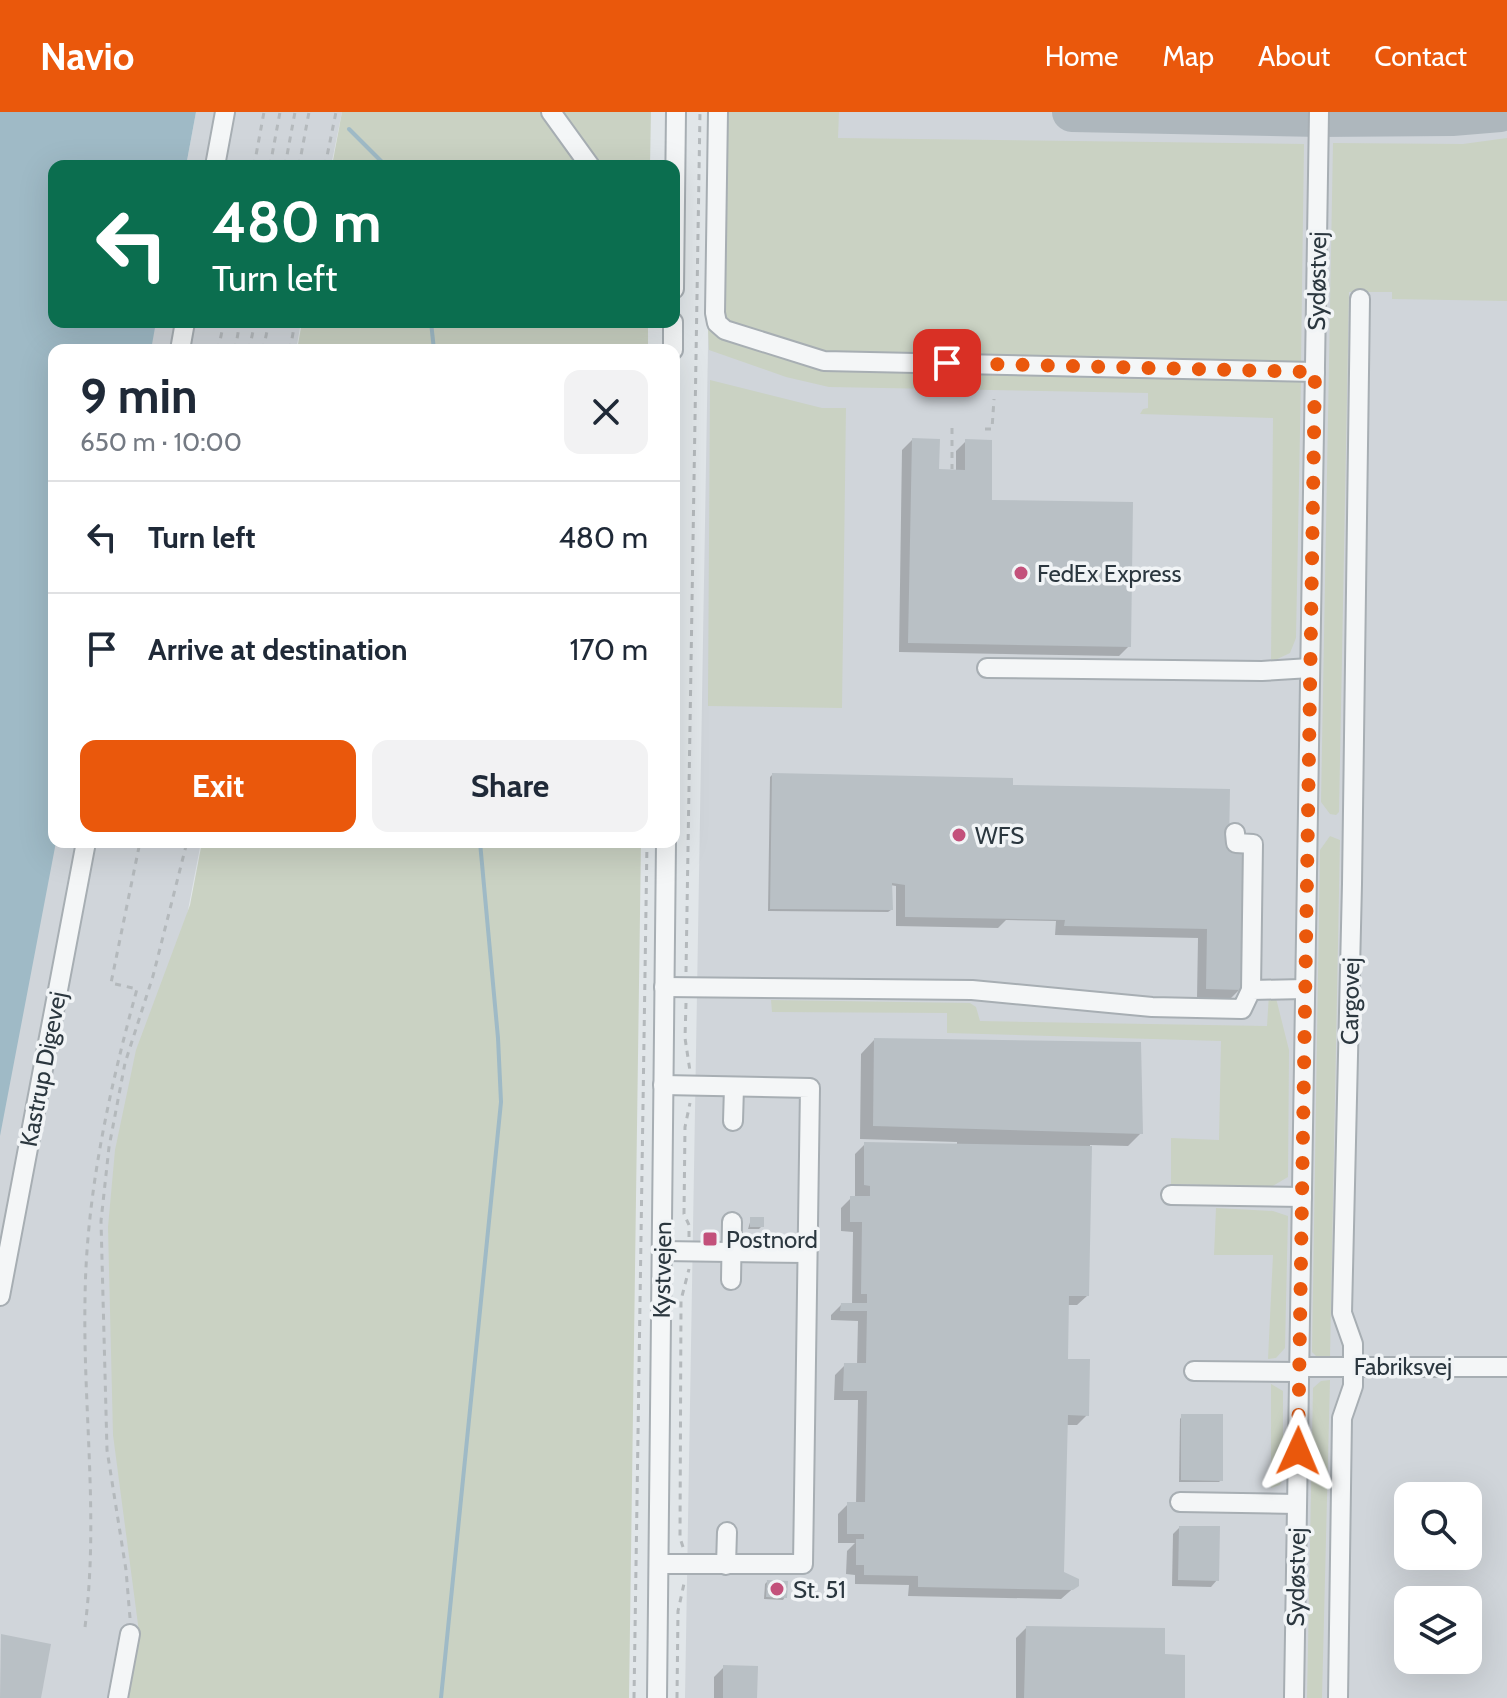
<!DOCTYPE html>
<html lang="en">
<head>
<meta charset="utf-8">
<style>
	body { margin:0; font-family:Cabin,sans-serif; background:#f2f2f3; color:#1f2937; height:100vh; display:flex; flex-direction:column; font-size:30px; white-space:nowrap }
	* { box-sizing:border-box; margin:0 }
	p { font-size:26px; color:#747a83 }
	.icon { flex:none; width:44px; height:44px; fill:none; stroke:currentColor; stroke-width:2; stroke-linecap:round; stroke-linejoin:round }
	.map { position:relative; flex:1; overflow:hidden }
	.drawer { position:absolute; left:48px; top:232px; width:632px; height:504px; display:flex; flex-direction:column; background:#fff; border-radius:16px; box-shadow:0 8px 32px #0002 }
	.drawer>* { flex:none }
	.top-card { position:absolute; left:48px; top:48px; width:632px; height:168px; border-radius:16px; box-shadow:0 8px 32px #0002; background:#0b6e4f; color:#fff; overflow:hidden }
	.buttons { position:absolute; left:1394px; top:1370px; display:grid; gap:16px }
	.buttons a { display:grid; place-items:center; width:88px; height:88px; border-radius:16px; background:#fff; box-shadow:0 8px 32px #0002; font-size:40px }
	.pin { position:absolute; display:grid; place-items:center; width:68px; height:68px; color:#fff; margin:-34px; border-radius:16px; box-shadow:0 4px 12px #0006 }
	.me { position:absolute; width:88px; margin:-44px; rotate:1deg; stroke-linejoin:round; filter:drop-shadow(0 0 6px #0008) }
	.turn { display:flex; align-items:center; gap:28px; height:168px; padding:0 32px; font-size:36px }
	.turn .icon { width:104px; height:104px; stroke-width:2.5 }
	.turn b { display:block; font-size:56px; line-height:68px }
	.round { display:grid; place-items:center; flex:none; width:84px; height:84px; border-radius:16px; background:#f2f2f3 }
	.summary { display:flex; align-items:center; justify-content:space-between; height:136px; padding:0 32px }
	h1 { font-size:48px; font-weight:700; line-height:60px }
	.action { display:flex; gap:16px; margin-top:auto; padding:16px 32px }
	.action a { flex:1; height:92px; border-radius:16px; background:#ea580c; color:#fff; font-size:32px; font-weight:700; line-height:92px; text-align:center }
	.action a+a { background:#f2f2f3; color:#1f2937 }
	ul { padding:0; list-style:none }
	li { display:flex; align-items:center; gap:24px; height:112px; padding:0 32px; border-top:2px solid #e0e1e3 }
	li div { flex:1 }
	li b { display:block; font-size:30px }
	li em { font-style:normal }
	header { display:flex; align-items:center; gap:48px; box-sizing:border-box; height:112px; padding:0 40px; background:#ea580c; color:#fff }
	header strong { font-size:38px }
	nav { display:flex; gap:44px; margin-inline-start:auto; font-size:28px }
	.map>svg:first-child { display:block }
	.built { fill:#d0d5da; fill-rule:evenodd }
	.green { fill:#cad2c3 }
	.water { fill:#9fbac6 }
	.shadow { fill:#0003 }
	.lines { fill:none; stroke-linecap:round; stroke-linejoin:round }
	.stream { stroke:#9fbac6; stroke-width:4 }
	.taxiway { stroke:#aeb7bd; stroke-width:40 }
	.building { fill:#b9c0c5 }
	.minor-casing { stroke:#a7aeb3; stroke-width:22 }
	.path { stroke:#b4b9bc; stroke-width:3; stroke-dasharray:6 6; stroke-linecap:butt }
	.minor { stroke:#f4f6f7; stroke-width:18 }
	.route { stroke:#ea580c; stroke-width:14; stroke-dasharray:0 25.2 }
	.poi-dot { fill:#c3517b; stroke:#f1f4f6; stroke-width:3 }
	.labels { text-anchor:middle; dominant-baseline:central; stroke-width:7; stroke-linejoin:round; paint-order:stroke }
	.street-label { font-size:24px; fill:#2b373f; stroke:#f1f4f6 }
	.poi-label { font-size:24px; fill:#2b373f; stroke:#f1f4f6; text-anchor:start }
</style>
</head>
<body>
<header>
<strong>Navio</strong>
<nav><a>Home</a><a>Map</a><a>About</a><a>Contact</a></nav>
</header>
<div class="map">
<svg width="1507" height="1586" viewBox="0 0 1507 1586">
	<rect width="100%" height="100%" fill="#e1e6e9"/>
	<!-- built -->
	<g class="built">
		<path d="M196,0H342L331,54H186Z"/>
		<path d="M712,0H1507V1586H685ZM1408,1384H1468V1444H1408ZM1408,1488H1468V1548H1408Z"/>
		<path d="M155,210H301L296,238H150Z"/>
		<path d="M55,730H201L175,866L203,1186L126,1586H0V1013Z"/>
	</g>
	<!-- green -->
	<g class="green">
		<path d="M342,0H651L650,54H332Z"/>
		<path d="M723,0H839L838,26L1304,32L1301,250L1292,253L824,242L730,212L724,203Z"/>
		<path d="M1507,26V189L1392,187V180H1349L1339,700L1336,703L1330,702L1321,690L1333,31L1463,32Z"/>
		<path d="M302,210H648V238H297Z"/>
		<path d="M708,217L825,255L1301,267L1296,526L1290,541L1271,550L1273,306L1140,302L1143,297L1148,296V281L829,275L786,265L709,238Z"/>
		<path d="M710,268L822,296H846L842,596L708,594Z"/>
		<path d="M1330,724L1340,728L1330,1246L1316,1244L1312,1240L1320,738Z"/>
		<path d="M202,730H641L629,1586H127L139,1520L113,1323L108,1115L115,1038L136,938L190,793Z"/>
		<path d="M1269,882H1275L1289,938L1288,1065L1271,1075L1171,1072V1026L1219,1028L1221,929L947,921V901L772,900L771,888L970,891L976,895L980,909L1267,914Z"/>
		<path d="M1216,1096L1273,1099L1288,1104L1285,1236L1276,1246L1268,1247L1273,1143H1214Z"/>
		<path d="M1330,1268L1322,1586H1307L1313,1276L1321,1269Z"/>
		<path d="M1271,1272L1283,1279V1367L1280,1373L1271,1376Z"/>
	</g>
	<!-- water -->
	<path class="water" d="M0,0H196L186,54H54V210H156L151,238H54V730H56L0,1024Z"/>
	<!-- shadow -->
	<g class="shadow">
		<path d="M912,328L937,359H956V339L966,329L990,390L1129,534L1119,544L899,540L902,338Z"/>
		<path d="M772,663L1011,675L1227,736L1240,877L1230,887L1197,886L1198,826L1055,823L1056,809L1006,808L998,816L896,814V774L890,773L891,798L888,800L768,799L770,665Z"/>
		<path d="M874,928L1141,1021L1128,1034L1090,1033L1087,1184L1077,1193H1067L1066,1249L1087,1303L1077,1313H1066L1062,1461L1077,1473L1061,1487L908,1484L909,1473L855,1472V1463L846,1462L847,1439L855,1431H838V1402L848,1392H856L858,1288H834L835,1263L845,1253H857L858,1209L831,1208V1203L841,1193H852L853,1120L841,1119V1096L851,1086H855V1042L865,1032L957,1034V1030L860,1027L861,942Z"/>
		<path d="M751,1107L762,1114L759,1117H748Z"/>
		<path d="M1182,1304L1221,1368L1219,1370H1179L1180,1307Z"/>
		<path d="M1179,1416L1217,1468L1211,1475L1172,1474L1173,1422Z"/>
		<path d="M767,1470L785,1485L783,1488L764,1487L765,1472Z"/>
		<path d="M1026,1516L1163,1544L1183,1586H1016V1526Z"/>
		<path d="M724,1555L755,1586H714V1565Z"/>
	</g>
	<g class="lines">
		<!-- stream -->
		<g class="stream">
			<path d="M349,17L386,54"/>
			<path d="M431,210L434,238"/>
			<path d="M441,1586L501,990L498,926L480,730"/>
		</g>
		<!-- taxiway -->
		<path class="taxiway" d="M1072,0L1319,5L1452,4L1500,0"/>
	</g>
	<!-- building -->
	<g class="building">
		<path d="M912,326L940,327L939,357L965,358V327L992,328V388L1133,390L1131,535L908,531Z"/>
		<path d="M772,661L1013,666V673L1230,677L1229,734H1244L1242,878L1206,877L1207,817L1064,814L1065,808L905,805V773L892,771L893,798L770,797Z"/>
		<path d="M874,926L1141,930L1143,1022L873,1014Z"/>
		<path d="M864,1030L1092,1034L1089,1184H1069L1068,1247H1090L1089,1304L1068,1303L1064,1460L1079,1467V1474L1073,1478L918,1475V1464L864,1463V1453H856V1427H864V1422H847V1390H865L867,1279H843L844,1251H866L867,1199H840L841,1191H867V1182H861L862,1110H850V1084H870V1074L864,1073Z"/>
		<rect x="750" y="1105" width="14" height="10"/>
		<path d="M1181,1302H1223V1369L1181,1368Z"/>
		<path d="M1179,1414H1220L1219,1469L1178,1468Z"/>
		<path d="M767,1468L788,1469L787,1486L766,1485Z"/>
		<path d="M1026,1514L1165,1516V1542L1185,1543V1586H1024Z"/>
		<path d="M1,1522L51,1532L41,1586H0Z"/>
		<path d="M723,1553L758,1554L757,1586H723Z"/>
	</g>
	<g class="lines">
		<!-- minor casing -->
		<g class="minor-casing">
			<g id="minor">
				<path d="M551,0L590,54"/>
				<path d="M718,0L715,201L717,211L725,218L824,249L1315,260"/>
				<path d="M215,54L225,0"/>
				<path d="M674,177L676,0"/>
				<path d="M180,238L185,210"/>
				<path d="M673,238V210"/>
				<path d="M987,556L1262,559L1310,556"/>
				<path d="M1235,721L1236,731L1253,732L1251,878"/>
				<path d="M664,875L972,878L1152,895L1242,897L1251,878L1305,877"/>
				<path d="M733,1009L734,975"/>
				<path d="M1171,1083L1302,1085"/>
				<path d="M662,1139L806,1141"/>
				<path d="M731,1168L732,1110"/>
				<path d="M0,1184L86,730"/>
				<path d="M1299,1255H1507"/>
				<path d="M1194,1259L1299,1260"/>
				<path d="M1180,1390L1297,1392"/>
				<path d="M659,1452H803L810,976L663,973"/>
				<path d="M726,1453L727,1420"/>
				<path d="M118,1586L130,1522"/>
				<path d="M657,1586L666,730"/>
				<path d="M1294,1586L1319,0"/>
				<path d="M1338,1586L1342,1306L1353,1274V1232L1342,1201L1352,772L1360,187"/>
			</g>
		</g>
		<!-- path -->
		<g class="path">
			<path d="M254,54L264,0"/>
			<path d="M270,54L280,0"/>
			<path d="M285,54L295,0"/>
			<path d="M299,54L309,0"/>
			<path d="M325,54L336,0"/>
			<path d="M218,238L224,210"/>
			<path d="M235,238L240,210"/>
			<path d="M249,238L255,210"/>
			<path d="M263,238L269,210"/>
			<path d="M290,238L295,210"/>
			<path d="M952,316V357"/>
			<path d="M985,317H992L994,287"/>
			<path d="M686,860L700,0"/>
			<path d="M686,891L685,926L690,959"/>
			<path d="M689,1125V1113L684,1102L685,1015L690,991"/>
			<path d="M683,1435L680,1426L681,1188L689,1157"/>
			<path d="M130,1506L126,1458L107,1338L101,1109L109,1035L125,951L153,864L187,730"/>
			<path d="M85,1515C99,1406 83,1297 85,1188C86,1082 109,979 137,877L111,871L140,730"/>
			<path d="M634,1586L647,730"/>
			<path d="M677,1586L678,1499L685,1467"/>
		</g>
		<!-- minor -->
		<use href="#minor" class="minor"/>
	</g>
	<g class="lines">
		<!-- route -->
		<path class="route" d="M947,251L1315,260L1298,1339"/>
	</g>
	<!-- markers -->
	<g class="poi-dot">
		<circle cx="1021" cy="461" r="8"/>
		<circle cx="959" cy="723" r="8"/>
		<rect x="702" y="1119" width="16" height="16" rx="4"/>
		<circle cx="777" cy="1477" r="8"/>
	</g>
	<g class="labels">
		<!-- street labels -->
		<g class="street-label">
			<text transform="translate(1317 169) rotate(-89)">Sydøstvej</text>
			<text transform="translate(1350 889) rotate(-89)">Cargovej</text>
			<text transform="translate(43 957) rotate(-79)">Kastrup Digevej</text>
			<text transform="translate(662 1158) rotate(-89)">Kystvejen</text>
			<text x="1403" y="1254">Fabriksvej</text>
			<text transform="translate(1296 1465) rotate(-89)">Sydøstvej</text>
		</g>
		<!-- poi labels -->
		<g class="poi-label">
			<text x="1037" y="461">FedEx Express</text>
			<text x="975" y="723">WFS</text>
			<text x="726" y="1127">Postnord</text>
			<text x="793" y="1477">St. 51</text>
		</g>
	</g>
</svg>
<div class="buttons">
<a><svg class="icon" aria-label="search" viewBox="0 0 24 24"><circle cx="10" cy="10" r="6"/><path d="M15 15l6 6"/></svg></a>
<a><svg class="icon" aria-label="layers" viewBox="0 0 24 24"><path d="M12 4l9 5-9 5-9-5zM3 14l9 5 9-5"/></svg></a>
</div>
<div class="pin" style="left:947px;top:251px;background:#d93025"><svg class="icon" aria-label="arrive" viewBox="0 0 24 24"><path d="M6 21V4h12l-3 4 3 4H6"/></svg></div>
<svg class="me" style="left:1298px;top:1339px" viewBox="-20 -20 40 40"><path d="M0-17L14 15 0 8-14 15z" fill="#ea580c" stroke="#fff" stroke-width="4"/></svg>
<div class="top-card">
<div class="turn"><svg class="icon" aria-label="left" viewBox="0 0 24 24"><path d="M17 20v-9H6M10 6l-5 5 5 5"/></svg><div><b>480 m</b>Turn left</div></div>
</div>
<section class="drawer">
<div class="summary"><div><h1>9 min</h1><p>650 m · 10:00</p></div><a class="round"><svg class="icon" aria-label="close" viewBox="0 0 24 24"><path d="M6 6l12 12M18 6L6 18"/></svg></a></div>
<ul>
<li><svg class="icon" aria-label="left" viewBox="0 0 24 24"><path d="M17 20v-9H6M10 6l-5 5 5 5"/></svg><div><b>Turn left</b></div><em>480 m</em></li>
<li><svg class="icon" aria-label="arrive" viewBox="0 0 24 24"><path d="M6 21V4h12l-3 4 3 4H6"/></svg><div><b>Arrive at destination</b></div><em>170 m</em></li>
</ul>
<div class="action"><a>Exit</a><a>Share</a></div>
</section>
</div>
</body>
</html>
